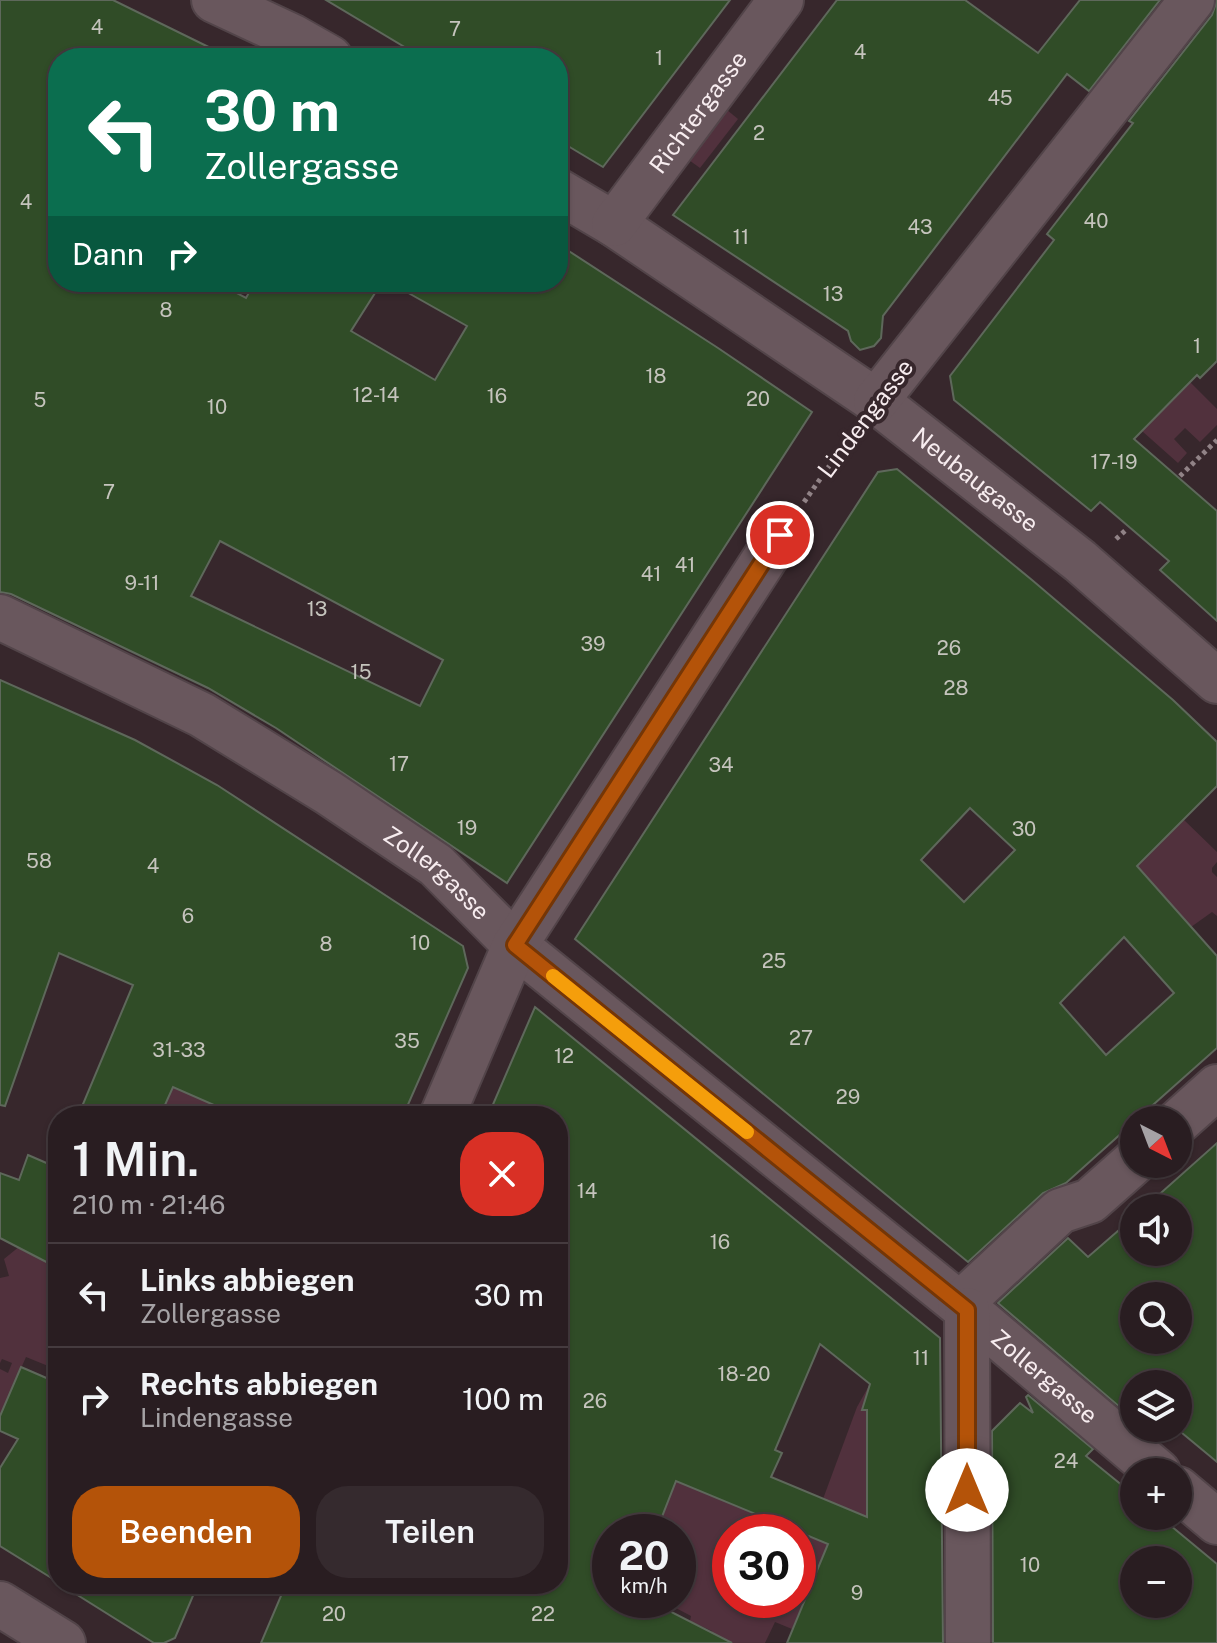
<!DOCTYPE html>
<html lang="de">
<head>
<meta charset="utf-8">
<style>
	body { margin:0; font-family:"Public Sans",sans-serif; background:#352a2e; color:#f1f3f6; height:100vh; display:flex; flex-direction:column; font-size:30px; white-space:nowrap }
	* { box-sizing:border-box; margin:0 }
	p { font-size:26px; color:#a5a2a5 }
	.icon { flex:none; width:44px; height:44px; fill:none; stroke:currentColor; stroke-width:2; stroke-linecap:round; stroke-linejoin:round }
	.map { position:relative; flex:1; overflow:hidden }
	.side { position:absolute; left:48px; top:1106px; width:520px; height:488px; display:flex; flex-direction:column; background:#291d21; border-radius:32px; box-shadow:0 2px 6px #0004,0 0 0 2px #453b3f }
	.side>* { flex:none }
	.top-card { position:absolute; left:48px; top:48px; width:520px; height:244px; border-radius:32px; box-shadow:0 2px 6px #0004,0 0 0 2px #453b3f; background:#0b6e4f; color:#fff; overflow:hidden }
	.needle { width:52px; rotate:138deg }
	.tools { position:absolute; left:1120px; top:1106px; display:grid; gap:16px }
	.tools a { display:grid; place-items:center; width:72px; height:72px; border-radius:50%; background:#291d21; box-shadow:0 2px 6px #0004,0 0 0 2px #453b3f; font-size:40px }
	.speed { position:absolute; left:592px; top:1514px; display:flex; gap:16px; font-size:40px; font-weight:700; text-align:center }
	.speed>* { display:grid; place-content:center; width:104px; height:104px; border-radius:50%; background:#291d21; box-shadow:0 2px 6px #0004,0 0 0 2px #453b3f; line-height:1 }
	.speed small { font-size:20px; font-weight:400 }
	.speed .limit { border:12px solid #d22; background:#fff; color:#111 }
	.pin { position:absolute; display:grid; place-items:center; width:68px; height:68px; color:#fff; margin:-34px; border:4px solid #fff; border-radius:50%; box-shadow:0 2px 8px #0007 }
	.me { position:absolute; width:88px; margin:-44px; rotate:0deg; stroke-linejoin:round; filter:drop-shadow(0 0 6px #0008) }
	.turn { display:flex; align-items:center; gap:28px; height:168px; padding:0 24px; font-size:36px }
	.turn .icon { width:104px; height:104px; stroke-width:2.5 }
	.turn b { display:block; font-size:56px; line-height:68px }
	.then { display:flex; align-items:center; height:76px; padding:0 24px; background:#0003; gap:16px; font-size:30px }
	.round { display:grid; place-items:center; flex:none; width:84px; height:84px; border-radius:32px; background:#352a2e }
	.overview { display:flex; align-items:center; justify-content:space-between; height:136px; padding:0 24px }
	h1 { font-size:48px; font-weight:600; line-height:60px }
	.primary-button { display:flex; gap:16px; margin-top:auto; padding:16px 24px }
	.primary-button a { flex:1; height:92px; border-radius:32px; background:#b45309; color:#fff; font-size:32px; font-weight:600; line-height:92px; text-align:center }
	.primary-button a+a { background:#352a2e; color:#f1f3f6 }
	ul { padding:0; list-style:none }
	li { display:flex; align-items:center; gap:24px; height:104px; padding:0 24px; border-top:2px solid #453b3f }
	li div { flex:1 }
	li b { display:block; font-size:30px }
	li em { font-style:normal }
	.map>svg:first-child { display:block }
	.green { fill:#51313d; fill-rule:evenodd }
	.building { fill:#304c27; stroke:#5e685b; stroke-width:2; fill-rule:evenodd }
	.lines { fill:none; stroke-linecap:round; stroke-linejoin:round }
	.minor-casing { stroke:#524449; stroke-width:48 }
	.path { stroke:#918387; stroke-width:5; stroke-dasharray:4 4; stroke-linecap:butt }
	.minor { stroke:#69575d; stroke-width:44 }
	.route-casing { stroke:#753606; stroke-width:20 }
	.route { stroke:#b45309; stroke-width:14 }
	.slow { stroke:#f59e0b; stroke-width:14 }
	.labels { text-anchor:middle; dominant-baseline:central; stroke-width:8; stroke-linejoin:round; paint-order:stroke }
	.number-label { font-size:20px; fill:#c5c4bd }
	.street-label { font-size:24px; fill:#f7ecef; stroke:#37272c }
</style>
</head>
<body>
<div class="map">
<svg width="1217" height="1643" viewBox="0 0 1217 1643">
	<rect width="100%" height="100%" fill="#37272c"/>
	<!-- green -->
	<g class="green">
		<path d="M721,105L738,119L700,168L682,155Z"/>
		<path d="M1190,382L1217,409V425L1200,442L1185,428L1174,439L1187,453L1178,463L1142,431Z"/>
		<path d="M1183,819L1217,852V862L1212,868V872L1217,877V916L1212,912L1191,927L1137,866Z"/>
		<path d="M175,1081L184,1092L239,1116H185L164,1107Z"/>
		<path d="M20,1246L58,1257V1370L26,1357L0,1416V1369L8,1373L12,1363L2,1359L0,1363V1278L9,1276L4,1259Z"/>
		<path d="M870,1384L862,1409L867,1410L866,1560L823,1499L857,1407Z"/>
		<path d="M676,1481L828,1544L792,1629L775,1622L765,1643H707L712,1631L690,1621L691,1616L674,1607L670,1611L648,1600H678V1532H656ZM730,1532H798V1600H730Z"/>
	</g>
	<!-- building -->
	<g class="building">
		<path d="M0,0H113L231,58H58V282H216L246,298L255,282H382L351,331L435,380L467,326L389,282H558V244L718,348L812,412L507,883L276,728L208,688L11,594L0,592ZM220,541L443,660L420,706L191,596Z"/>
		<path d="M326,0H730L603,167L558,140V58H423Z"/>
		<path d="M837,0H965L1038,53L1080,0H1160L1089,91L1067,74L883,316L881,338L874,346L860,350L851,341L848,331L673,215Z"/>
		<path d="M1217,0V361L1200,378L1197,375L1134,439L1217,511V621L1160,570L1169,561L1100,502L1091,511L954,400L950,376L1054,240L1047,234L1133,123L1129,121L1212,15Z"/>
		<path d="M897,469L1032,580L1173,700L1217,742V786L1137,866L1217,956V1048L1136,1120H1134V1122L1066,1183L1043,1193L968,1262L575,939L878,472ZM970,808L1015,850L964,902L921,860ZM1124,937L1174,993L1106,1055L1060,1003Z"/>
		<path d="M0,680L135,740L217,785L463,946L468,968L403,1116H239L173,1087L160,1116H78L133,985L59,953L5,1106L0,1105Z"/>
		<path d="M535,1007L940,1338L943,1643H787L828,1544L676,1481L656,1532H610V1600H648L732,1643H261L286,1584H558V1116H488ZM820,1344L870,1384L862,1410H867V1517L771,1477L782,1453L775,1450Z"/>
		<path d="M1217,1143V1462L1176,1428H1178V1384H1134V1408L1128,1414L998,1303L1068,1238L1088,1257L1134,1217V1252H1178V1208H1144ZM1134,1296H1178V1340H1134Z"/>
		<path d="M28,1155L58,1168V1268L0,1238V1173L19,1180Z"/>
		<path d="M21,1367L58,1383V1582L0,1546V1468L18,1439L0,1431V1416Z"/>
		<path d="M1028,1395L1093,1449L1086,1456L1134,1495V1516H1159L1217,1564V1643H993L992,1431L1020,1403L1033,1413L1026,1397ZM1134,1560H1178V1604H1134Z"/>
		<path d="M60,1584H198L175,1638L164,1643H154Z"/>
	</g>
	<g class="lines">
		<!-- minor casing -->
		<g class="minor-casing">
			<g id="minor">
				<path d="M214,0L293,37L330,58"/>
				<path id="s1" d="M558,191L614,224L876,401L1080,561L1217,681"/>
				<path id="s2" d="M614,224L781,0"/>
				<path d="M876,401L1192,0"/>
				<path id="s3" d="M0,617L202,715L329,793L436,865L515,945L967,1310L1158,1472"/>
				<path d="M442,1116L515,945L780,535"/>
				<path d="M1178,1122L1217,1087"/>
				<path d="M960,1304L1060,1211L1090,1201L1134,1162"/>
				<path d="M967,1310L968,1643"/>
				<path d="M1178,1489L1217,1522"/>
				<path d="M0,1604L63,1643"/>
			</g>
		</g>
		<!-- path -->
		<g class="path">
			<path d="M1180,476L1217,440"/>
			<path d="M804,502L851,435"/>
			<path d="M1116,539L1127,529"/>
		</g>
		<!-- minor -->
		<use href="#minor" class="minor"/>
	</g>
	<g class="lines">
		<!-- route casing -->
		<g class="route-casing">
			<path id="route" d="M780,535L515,945L967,1310V1490"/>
		</g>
		<!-- route -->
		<use href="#route" class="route"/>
		<!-- slow -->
		<path class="slow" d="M553,976L747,1132"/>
	</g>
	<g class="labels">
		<!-- number labels -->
		<g class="number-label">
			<text x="97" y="27">4</text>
			<text x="455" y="29">7</text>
			<text x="860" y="52">4</text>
			<text x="659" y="58">1</text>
			<text x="1000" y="98">45</text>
			<text x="759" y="133">2</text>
			<text x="26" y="202">4</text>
			<text x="1096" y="221">40</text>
			<text x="920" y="227">43</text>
			<text x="741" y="237">11</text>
			<text x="833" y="294">13</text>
			<text x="166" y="310">8</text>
			<text x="1197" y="346">1</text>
			<text x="656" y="376">18</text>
			<text x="376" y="395">12-14</text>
			<text x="497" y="396">16</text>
			<text x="758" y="399">20</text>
			<text x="40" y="400">5</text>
			<text x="217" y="407">10</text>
			<text x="1114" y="462">17-19</text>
			<text x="109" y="492">7</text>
			<text x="685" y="565">41</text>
			<text x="651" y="574">41</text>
			<text x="142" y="583">9-11</text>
			<text x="317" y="609">13</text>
			<text x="593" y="644">39</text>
			<text x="949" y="648">26</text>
			<text x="361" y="672">15</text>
			<text x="956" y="688">28</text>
			<text x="399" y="764">17</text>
			<text x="721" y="765">34</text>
			<text x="467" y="828">19</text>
			<text x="1024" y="829">30</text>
			<text x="39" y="861">58</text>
			<text x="153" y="866">4</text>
			<text x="188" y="916">6</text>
			<text x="420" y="943">10</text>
			<text x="326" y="944">8</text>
			<text x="774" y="961">25</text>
			<text x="801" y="1038">27</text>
			<text x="407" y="1041">35</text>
			<text x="179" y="1050">31-33</text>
			<text x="564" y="1056">12</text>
			<text x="848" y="1097">29</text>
			<text x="587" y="1191">14</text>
			<text x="720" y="1242">16</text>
			<text x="921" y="1358">11</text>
			<text x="744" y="1374">18-20</text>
			<text x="595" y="1401">26</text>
			<text x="1066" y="1461">24</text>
			<text x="1030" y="1565">10</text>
			<text x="857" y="1593">9</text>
			<text x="334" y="1614">20</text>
			<text x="543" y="1614">22</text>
		</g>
		<!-- street labels -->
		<g class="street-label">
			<text stroke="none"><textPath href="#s2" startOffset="140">Richtergasse</textPath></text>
			<text transform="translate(865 418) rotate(-53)">Lindengasse</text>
			<text stroke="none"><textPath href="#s1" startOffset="508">Neubaugasse</textPath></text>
			<text stroke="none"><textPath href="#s3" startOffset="508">Zollergasse</textPath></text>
			<text stroke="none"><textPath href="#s3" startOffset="1298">Zollergasse</textPath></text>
		</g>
	</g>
</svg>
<div class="tools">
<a><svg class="needle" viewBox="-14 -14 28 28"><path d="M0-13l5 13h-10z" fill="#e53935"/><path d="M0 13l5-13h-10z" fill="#a5a2a5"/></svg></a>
<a><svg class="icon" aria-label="sound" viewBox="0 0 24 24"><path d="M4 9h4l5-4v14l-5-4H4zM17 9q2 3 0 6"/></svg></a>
<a><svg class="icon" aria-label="search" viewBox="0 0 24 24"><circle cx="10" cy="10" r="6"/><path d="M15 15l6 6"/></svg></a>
<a><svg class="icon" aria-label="layers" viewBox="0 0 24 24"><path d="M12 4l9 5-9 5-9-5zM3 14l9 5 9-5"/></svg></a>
<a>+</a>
<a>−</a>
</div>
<div class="speed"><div>20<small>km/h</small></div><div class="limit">30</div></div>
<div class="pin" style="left:780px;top:535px;background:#d93025"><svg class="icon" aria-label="arrive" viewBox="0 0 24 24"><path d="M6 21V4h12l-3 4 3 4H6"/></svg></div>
<svg class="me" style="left:967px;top:1490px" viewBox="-20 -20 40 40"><circle r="19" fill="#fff"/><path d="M0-13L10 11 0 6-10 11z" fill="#b45309"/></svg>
<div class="top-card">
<div class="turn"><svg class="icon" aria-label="left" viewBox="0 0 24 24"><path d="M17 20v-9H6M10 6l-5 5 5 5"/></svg><div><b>30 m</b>Zollergasse</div></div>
<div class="then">Dann<svg class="icon" aria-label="right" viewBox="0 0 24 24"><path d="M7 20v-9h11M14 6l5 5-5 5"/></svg></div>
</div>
<section class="side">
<div class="overview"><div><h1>1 Min.</h1><p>210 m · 21:46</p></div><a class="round" style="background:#d93025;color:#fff"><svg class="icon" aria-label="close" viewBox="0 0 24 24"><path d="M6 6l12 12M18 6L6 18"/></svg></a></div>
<ul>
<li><svg class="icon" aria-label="left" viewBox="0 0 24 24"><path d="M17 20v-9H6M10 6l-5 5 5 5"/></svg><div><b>Links abbiegen</b><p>Zollergasse</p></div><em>30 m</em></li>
<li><svg class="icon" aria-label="right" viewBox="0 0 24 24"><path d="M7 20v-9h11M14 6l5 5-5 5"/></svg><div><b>Rechts abbiegen</b><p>Lindengasse</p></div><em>100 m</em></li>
</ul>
<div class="primary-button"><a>Beenden</a><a>Teilen</a></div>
</section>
</div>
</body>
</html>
